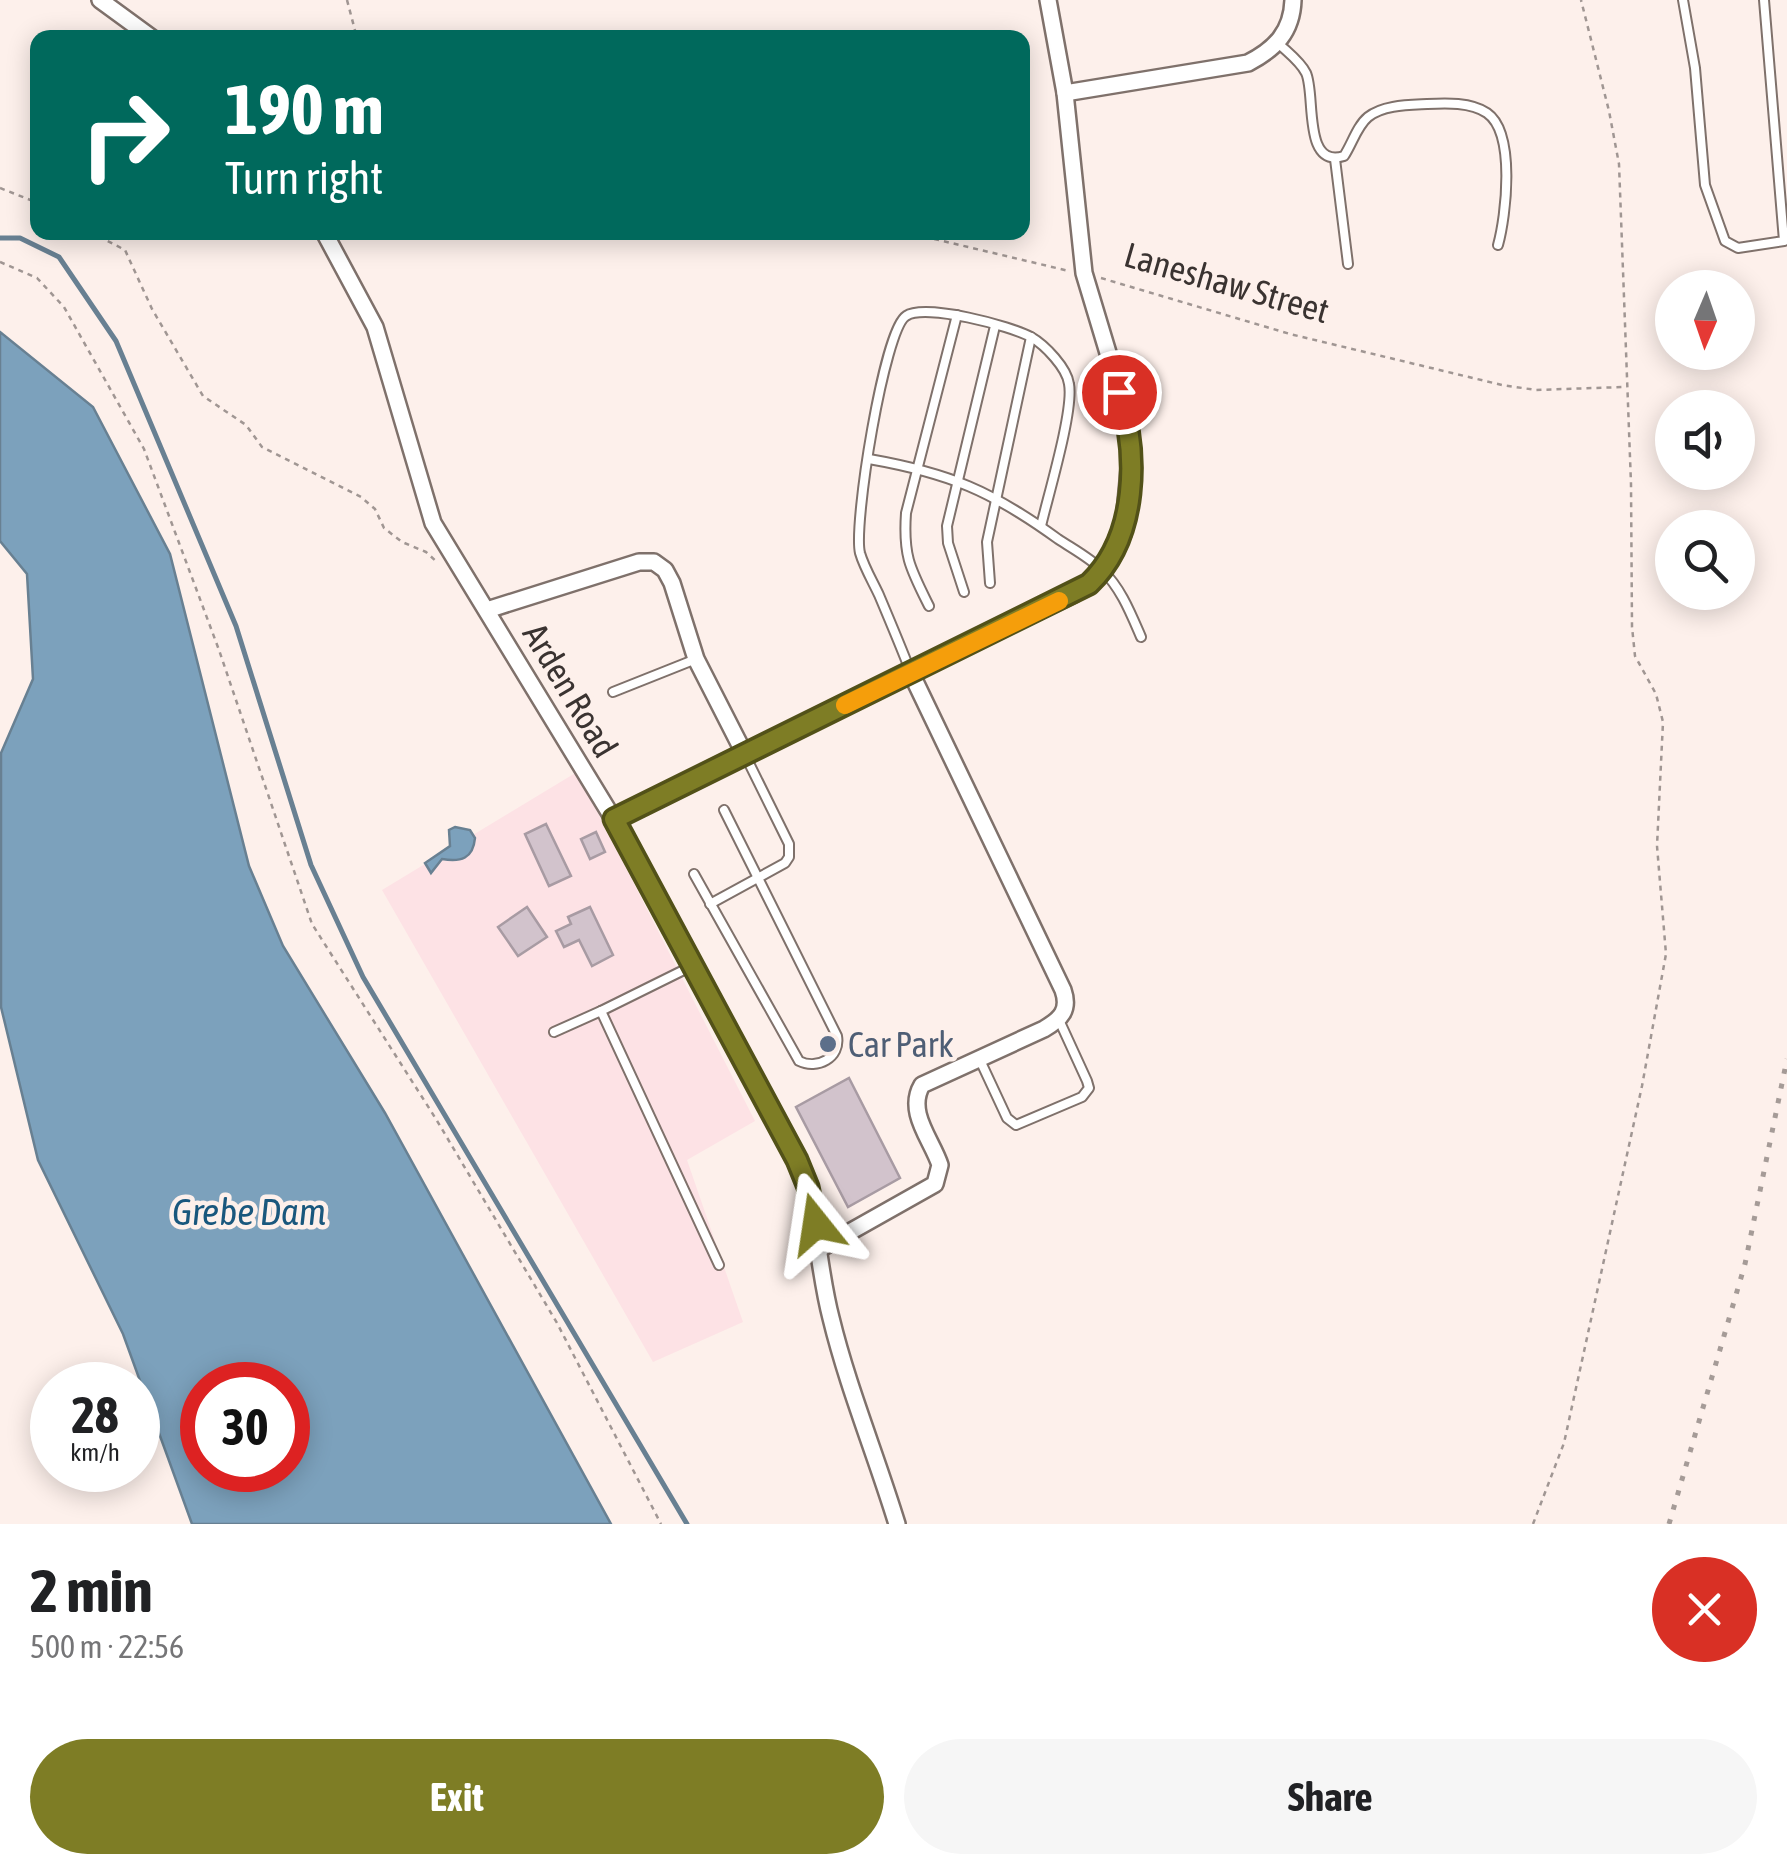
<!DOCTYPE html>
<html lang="en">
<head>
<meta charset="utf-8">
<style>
	body { margin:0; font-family:"Asap Condensed",sans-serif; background:#f6f6f6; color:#202124; height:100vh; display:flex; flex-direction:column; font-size:38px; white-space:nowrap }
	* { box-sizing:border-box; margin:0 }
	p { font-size:32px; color:#757577 }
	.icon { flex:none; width:55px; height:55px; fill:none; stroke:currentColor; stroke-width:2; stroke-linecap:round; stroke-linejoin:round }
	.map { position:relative; height:1524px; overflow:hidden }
	.details { display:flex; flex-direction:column; background:#fff; flex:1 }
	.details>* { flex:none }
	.top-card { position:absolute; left:30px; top:30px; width:1000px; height:210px; border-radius:20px; box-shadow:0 5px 25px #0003; background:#00695c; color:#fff; overflow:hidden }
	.needle { width:65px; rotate:182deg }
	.fabs { position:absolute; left:1655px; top:270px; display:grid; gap:20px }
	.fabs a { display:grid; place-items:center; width:100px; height:100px; border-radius:50%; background:#fff; box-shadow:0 5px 25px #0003; font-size:50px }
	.speed { position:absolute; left:30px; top:1362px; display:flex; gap:20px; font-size:50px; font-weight:700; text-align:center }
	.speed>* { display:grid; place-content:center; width:130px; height:130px; border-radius:50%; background:#fff; box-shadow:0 5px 25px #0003; line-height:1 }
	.speed small { font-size:25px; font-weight:400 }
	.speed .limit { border:15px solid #d22; background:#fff; color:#111 }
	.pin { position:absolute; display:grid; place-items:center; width:85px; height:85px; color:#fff; margin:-42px; border:5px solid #fff; border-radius:50%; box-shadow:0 2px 10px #0007 }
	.me { position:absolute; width:110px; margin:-55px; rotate:345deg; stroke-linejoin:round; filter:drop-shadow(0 0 8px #0008) }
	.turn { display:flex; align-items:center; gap:35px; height:210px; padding:0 30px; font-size:45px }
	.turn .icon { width:130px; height:130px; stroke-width:2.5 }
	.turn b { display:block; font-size:70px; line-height:85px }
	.round { display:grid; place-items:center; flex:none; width:105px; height:105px; border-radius:52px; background:#f6f6f6 }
	.summary { display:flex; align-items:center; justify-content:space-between; height:170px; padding:0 30px }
	h1 { font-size:60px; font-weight:700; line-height:75px }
	.action { display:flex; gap:20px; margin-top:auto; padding:20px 30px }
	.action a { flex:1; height:115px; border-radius:60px; background:#7e7d25; color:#fff; font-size:40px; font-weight:700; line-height:115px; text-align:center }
	.action a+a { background:#f6f6f6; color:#202124 }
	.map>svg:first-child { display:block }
	.commercial { fill:#fde2e5 }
	.water { fill:#7ca1bc; stroke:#688092; stroke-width:2.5; fill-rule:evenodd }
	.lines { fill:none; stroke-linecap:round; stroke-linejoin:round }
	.stream { stroke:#688092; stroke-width:5 }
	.building { fill:#d2c3cc; stroke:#a89ba3; stroke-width:2.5 }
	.service-casing { stroke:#7f716b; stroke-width:12 }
	.minor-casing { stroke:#7f716b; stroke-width:20 }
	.path { stroke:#a09693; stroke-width:2.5; stroke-dasharray:5 5; stroke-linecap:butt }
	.service { stroke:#fff; stroke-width:8 }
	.minor { stroke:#fff; stroke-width:15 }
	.rail { stroke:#a59b97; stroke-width:5; stroke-dasharray:5 10; stroke-linecap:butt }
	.route-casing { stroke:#525118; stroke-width:25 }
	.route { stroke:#7e7d25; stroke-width:18 }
	.slow { stroke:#f59e0b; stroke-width:18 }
	.service-dot { fill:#5c6f8a; stroke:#fdf0eb; stroke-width:4 }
	.labels { text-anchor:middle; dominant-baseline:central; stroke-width:9; stroke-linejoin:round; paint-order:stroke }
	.street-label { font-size:35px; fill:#3a3331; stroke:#fdf0eb }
	.service-label { font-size:35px; fill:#4e5e75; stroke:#fdf0eb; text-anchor:start }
	.water-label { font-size:38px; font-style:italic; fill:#19577d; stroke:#fdf0eb }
</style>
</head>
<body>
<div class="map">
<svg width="1787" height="1524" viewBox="0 0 1787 1524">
	<rect width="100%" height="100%" fill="#fdf0eb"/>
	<!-- commercial -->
	<path class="commercial" d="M577,772L755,1121L687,1160L743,1322L653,1362L382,890Z"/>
	<!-- water -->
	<g class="water">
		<path d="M0,332L93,407L170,554L249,866L283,946L385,1113L611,1524H192L123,1334L38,1160L1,1007V753L33,679L27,574L0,541ZM202,1385H288V1470H202Z"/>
		<path d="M455,827L470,830L475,838C473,859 461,862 442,859L431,873L425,863L450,846L449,830Z"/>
	</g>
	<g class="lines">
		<!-- stream -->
		<path class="stream" d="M0,238H20L59,257L116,341L236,626L311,865L363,977L687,1524"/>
	</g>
	<!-- building -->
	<g class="building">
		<path d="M546,824L571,876L549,886L525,834Z"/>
		<path d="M596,832L605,852L590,859L581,839Z"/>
		<path d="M527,907L547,937L518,956L498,927Z"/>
		<path d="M590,907L613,955L592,966L579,940L564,947L556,931L571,924L568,917Z"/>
		<path d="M849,1078L900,1178L848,1207L796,1107Z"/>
	</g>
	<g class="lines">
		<!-- service casing -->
		<g class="service-casing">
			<g id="service">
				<path d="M1683,0L1695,68L1705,185L1725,241L1738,248L1784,241L1764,0"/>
				<path d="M1278,43C1287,52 1300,61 1306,73C1316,94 1302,169 1344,156C1352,144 1357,126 1368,117C1383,105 1408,105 1427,104C1446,103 1471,102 1487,113C1516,133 1506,216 1498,245"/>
				<path d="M1335,159L1348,264"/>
				<path d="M869,459C949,473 992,491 1058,539C1073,549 1090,558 1102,570C1121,588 1131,614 1141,637"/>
				<path d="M990,583L987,542L1031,337"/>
				<path d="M964,592L948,543L947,526L995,326"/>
				<path d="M929,606C910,568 903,556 906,513L957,315"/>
				<path d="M911,673C901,647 890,621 879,595C873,582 864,567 860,553C853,525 884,330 906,316C925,303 1011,326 1031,337C1045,345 1067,368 1069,384C1074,410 1048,496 1041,526"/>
				<path d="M613,692L696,659"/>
				<path d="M614,819L744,753L789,844V857L785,863L710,904"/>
				<path d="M694,874L799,1061C817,1070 841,1058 837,1036L724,810"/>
				<path d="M694,965L601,1011L719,1265"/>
				<path d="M554,1032L601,1011"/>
				<path d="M979,1058L1007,1118L1016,1125L1082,1097L1089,1088L1087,1081L1059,1020"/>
			</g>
		</g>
		<!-- minor casing -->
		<g class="minor-casing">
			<g id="minor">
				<path d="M100,0L152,38"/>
				<path d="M1065,93L1248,63C1275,49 1292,32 1293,0"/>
				<path d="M324,232L375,327L433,523L617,825L797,1160C818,1211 817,1265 831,1318C848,1388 876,1455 897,1524"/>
				<path d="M487,610L639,562H654L665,570L672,583L696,659L744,753L1074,594L1103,571L1123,534L1131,450L1124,406L1084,273L1065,93L1048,0"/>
				<path d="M816,1251L935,1184L940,1165C932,1140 906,1112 922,1085L1044,1029C1061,1019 1070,1010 1063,990L911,673"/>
			</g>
		</g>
		<!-- path -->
		<g class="path">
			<path d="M347,0L357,38"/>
			<path d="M0,188L38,203"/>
			<path d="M90,232L125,250L152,309L203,396L246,425L262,447L361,497L375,509L384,528L402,542L426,552L438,563"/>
			<path d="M905,232L1069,271"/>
			<path d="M0,262L37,278L64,307L144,449L219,650L312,924L436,1119L557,1323L661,1524"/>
			<path d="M1101,278L1290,334L1502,385L1536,390L1623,387"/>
			<path d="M1533,1524L1564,1443L1642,1086L1666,954L1657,846L1663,722L1656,694L1635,656L1632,627L1631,484L1619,164L1609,111L1581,0"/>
		</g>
		<!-- service -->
		<use href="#service" class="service"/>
		<!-- minor -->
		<use href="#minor" class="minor"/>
		<!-- rail -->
		<path class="rail" d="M1669,1524L1745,1264L1787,1059"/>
	</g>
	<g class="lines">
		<!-- route casing -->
		<g class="route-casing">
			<path id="route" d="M816,1224L808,1187L797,1160L614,819L1089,584C1138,537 1139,454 1119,392"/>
		</g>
		<!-- route -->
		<use href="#route" class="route"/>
		<!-- slow -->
		<path class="slow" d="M845,705L1059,601"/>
	</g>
	<!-- markers -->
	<circle class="service-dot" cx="828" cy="1044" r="10"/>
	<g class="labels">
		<!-- street labels -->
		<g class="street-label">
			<text transform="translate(1227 282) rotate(16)">Laneshaw Street</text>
			<text transform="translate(571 690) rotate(59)">Arden Road</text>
		</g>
		<!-- service labels -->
		<g class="service-label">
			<text x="848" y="1044">Car Park</text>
		</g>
		<!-- water labels -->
		<g class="water-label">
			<text x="249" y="1211">Grebe Dam</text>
		</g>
	</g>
</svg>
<div class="fabs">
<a><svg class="needle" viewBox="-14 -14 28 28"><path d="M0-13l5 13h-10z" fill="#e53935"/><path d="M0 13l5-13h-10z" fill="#757577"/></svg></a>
<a><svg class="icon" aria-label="sound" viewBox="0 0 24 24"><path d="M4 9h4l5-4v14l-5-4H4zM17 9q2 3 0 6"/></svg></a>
<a><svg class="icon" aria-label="search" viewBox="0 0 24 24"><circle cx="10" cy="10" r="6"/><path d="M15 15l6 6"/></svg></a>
</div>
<div class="speed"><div>28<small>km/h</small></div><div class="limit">30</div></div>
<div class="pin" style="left:1119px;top:392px;background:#d93025"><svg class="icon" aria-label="arrive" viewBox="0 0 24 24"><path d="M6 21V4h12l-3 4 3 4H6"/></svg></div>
<svg class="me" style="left:816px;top:1224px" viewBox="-20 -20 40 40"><path d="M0-17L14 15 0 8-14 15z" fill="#7e7d25" stroke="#fff" stroke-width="4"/></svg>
<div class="top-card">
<div class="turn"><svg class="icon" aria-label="right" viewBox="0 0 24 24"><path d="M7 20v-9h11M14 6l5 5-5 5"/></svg><div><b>190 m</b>Turn right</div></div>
</div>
</div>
<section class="details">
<div class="summary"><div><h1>2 min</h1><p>500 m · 22:56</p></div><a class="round" style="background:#d93025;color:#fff"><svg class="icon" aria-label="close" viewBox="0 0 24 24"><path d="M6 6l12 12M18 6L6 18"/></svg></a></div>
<div class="action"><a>Exit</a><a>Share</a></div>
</section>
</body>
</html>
